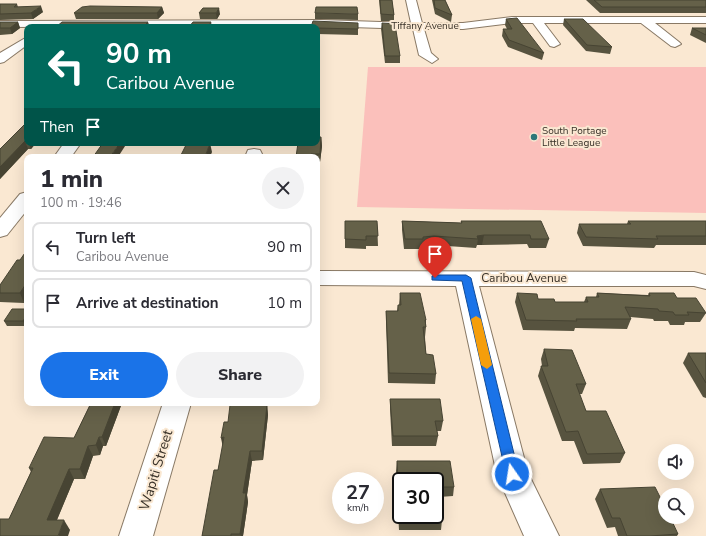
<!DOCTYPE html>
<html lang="en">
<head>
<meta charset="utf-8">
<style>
	body { margin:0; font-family:"Nunito Sans",sans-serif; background:#f2f2f3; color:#2b2b33; height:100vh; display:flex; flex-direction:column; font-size:15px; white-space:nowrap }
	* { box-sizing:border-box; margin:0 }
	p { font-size:13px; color:#7c7c81 }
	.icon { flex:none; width:22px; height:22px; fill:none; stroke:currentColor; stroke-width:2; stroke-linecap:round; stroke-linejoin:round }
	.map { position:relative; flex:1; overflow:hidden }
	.drawer { position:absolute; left:24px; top:154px; width:296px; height:252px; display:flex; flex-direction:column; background:#fff; border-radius:8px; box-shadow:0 4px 16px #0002 }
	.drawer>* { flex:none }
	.banner { position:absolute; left:24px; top:24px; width:296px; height:122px; border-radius:8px; box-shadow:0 4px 16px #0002; background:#00695c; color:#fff; overflow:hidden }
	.tools { position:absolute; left:658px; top:444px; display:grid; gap:8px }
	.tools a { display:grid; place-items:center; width:36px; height:36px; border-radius:50%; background:#fff; box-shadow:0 4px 16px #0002; font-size:20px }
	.speed { position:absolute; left:332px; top:472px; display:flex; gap:8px; font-size:20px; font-weight:700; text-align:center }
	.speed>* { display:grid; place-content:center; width:52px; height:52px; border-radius:50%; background:#fff; box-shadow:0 4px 16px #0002; line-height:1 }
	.speed small { font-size:10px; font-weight:400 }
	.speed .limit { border:2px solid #111; border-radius:6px; background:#fff; color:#111 }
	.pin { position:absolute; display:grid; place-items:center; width:34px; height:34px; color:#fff; margin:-41px -17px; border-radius:50% 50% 50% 0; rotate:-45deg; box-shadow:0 0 4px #0007 }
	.pin .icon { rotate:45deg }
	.me { position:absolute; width:44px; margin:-22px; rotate:347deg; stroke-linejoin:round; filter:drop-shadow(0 0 3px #0008) }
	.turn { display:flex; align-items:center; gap:14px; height:84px; padding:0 16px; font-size:18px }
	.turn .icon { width:52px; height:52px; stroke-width:2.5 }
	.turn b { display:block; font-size:28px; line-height:34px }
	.then { display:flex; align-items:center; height:38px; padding:0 16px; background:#0003; gap:8px; font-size:15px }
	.round { display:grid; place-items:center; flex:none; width:42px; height:42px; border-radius:21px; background:#f2f2f3 }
	.summary { display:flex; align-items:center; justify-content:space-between; height:68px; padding:0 16px }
	h1 { font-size:24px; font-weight:800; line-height:30px }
	.action { display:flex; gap:8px; margin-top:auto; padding:8px 16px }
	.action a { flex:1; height:46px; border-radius:24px; background:#1a73e8; color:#fff; font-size:16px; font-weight:800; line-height:46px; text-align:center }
	.action a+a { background:#f2f2f3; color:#2b2b33 }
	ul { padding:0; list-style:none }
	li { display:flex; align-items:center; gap:12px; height:50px; margin:0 8px 6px; padding:0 8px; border:2px solid #e1e1e2; border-radius:8px }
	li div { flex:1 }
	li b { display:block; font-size:15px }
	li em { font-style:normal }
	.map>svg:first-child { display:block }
	.green { fill:#fbc0bb }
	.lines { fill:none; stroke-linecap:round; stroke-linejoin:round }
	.minor-casing { stroke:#897965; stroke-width:2 }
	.minor { fill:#fff; fill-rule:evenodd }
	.wall { fill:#57533f }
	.shaded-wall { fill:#474433 }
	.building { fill:#656149; stroke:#474433; fill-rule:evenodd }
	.route { fill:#1a73e8; stroke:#114b97 }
	.slow { fill:#f59e0b }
	.poi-dot { fill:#2d7779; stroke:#fae8d2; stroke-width:1.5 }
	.labels { text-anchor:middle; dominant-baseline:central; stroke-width:4; stroke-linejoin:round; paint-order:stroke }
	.far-street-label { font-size:10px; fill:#383128; stroke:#fae8d2 }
	.far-poi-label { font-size:10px; fill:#383128; stroke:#fae8d2; text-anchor:start }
	.street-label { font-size:12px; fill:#383128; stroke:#fae8d2 }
	.near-street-label { font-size:14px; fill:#383128; stroke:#fae8d2 }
</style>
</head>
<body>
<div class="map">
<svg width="706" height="536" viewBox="0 0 706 536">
	<rect width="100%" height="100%" fill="#fae8d2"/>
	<!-- green -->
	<path class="green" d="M368,67H706V213L357,207Z"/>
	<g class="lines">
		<!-- minor casing -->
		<g class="minor-casing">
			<g id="minor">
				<path d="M406,0H416L422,23H463L512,17H706V23H655L679,42L681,44L675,47L671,46L641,23H544L560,44L554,47L550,46L533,23H512L463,29H424L431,53L438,59L432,63L419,55L413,29L320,26L0,27V21L320,20L411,23Z"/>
				<path d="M27,37V45L4,62L0,63V53Z"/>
				<path d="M64,143H81L71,157H54Z"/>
				<path d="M254,149L260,150L262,154L261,157H245L248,150Z"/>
				<path d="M27,192V210L7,235L0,237V218L20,194Z"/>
				<path d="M317,271L694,272L706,275V289L694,286H479L528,473L559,536H524L497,475L456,286L317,285Z"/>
				<path d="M163,403H191L153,536H119Z"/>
			</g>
		</g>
		<!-- minor -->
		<use href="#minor" class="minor"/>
	</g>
	<!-- wall -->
	<g class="wall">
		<path d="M379,0H392L394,15V21H381Z"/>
		<path d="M432,0H445L452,15L451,22L435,14Z"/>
		<path d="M586,0H706V13H600Z"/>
		<path d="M0,4H17L18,7L43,12L33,19L0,20Z"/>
		<path d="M162,7L164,13L158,19H76L74,13Z"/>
		<path d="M203,8L220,14L217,19H200L199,13Z"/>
		<path d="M315,13L358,14V20L315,19Z"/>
		<path d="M506,19L544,53L542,60L508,47L502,36L503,29H507L505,25Z"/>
		<path d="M564,19L612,47L610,54L586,51L563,25Z"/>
		<path d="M0,22H18L20,28L12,34L0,35Z"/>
		<path d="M358,23V35L317,34V27Z"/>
		<path d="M382,23L400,56V63H385L381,29Z"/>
		<path d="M692,28H706V43L690,35Z"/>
		<path d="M27,122V143H36L31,149H28L0,179V149Z"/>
		<path d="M321,137L322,146L320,162H317V157H296Z"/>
		<path d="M377,221L378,246H366V249L345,248V239Z"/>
		<path d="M402,221L461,223V221L549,239L546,248H529L527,244L482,245H477L476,248L433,245L422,246V249H404L402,230Z"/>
		<path d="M628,221H706V245H656L654,248L583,246L577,233L579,224H627Z"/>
		<path d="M20,260L24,303L0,302V285Z"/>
		<path d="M400,293L426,320V327L425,337L426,354L436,374L435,384L388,383L386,321V311H397L398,305H399Z"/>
		<path d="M517,293L538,299L555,302H584L586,297H596L597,293L648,295L649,293L677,298L706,313L700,322H685L684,325H670L668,321H654L653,319L630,317L631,319L627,329L575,328L574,331L523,330L515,302Z"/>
		<path d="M27,309V323L25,326H7L4,321Z"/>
		<path d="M544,349L586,384L582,394H579L586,411L625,453L620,463L583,464L574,441H562L538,376L541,366H542L541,359Z"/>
		<path d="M688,353H706V398L703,397L683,363Z"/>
		<path d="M390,399L443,421L441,431H437L438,436L436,446H392L390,409Z"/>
		<path d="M91,403H122L106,446H103L100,455L93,456L85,479H74L57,520L70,530L9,519L31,472L29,468L74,438Z"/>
		<path d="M267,405L268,415L263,460L252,461L247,495L248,502L243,536H202L218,470L228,422Z"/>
		<path d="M397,461L454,487L453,496L439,497L442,520L441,530H399L396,471Z"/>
		<path d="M600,489L678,534L677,536H618L615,527L607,528L595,499Z"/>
	</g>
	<!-- shaded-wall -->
	<g class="shaded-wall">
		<path d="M41,6L43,12L33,19L31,13Z"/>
		<path d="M162,7L164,13L158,19L157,13Z"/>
		<path d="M219,8L220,14L217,19L216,13Z"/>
		<path d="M18,22L20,28L12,34L10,28Z"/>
		<path d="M148,22L150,27H143Z"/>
		<path d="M211,22L212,27H208Z"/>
		<path d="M321,137L322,146L320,162V154Z"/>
		<path d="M25,141L28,149L0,179V167Z"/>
		<path d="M29,143H36L31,149Z"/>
		<path d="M120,143H127L118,157H110Z"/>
		<path d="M210,143L212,152L210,157H205Z"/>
		<path d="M484,235L482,245H477L478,239L477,236Z"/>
		<path d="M27,282V299L24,303L20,293Z"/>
		<path d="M27,315V323L25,326L23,321Z"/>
		<path d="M115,403H122L106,446L102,437Z"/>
		<path d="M267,405L268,415L263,460L262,451Z"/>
		<path d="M99,437L103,446L100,455L96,445Z"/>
		<path d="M224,437L223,448L221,438Z"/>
		<path d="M88,446L93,456L85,479L80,469Z"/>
		<path d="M250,451L252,461L247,495L248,502L243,536H241L240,534L243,493Z"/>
		<path d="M69,469L74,479L53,529L47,520Z"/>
		<path d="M64,520L70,530L68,536H58Z"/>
	</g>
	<!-- building -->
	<g class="building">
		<path d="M380,0H392L394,15L381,14Z"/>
		<path d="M434,0H445L452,15L435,8Z"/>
		<path d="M594,0H706V7H602Z"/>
		<path d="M0,4H17L14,7L41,6L31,13L0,14Z"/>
		<path d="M90,6L162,7L157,13H74L82,7Z"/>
		<path d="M316,7H357L358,14L315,13Z"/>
		<path d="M203,8H219L216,13H199Z"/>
		<path d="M517,18L544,53L509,40L503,29H512L506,19Z"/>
		<path d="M564,19H583L612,47L587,45Z"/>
		<path d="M313,21L358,23V29L317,28V27H311Z"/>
		<path d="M0,22H18L10,28H0Z"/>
		<path d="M62,22H148L143,27H56Z"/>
		<path d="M193,22H211L208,27H189Z"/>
		<path d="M382,23L395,24L400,56H385Z"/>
		<path d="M692,28H706V35Z"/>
		<path d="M27,122V141H25L0,167V149Z"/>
		<path d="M317,137H321L320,154H311L310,157H296L298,143H317Z"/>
		<path d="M103,143H120L110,157H93Z"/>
		<path d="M187,143H210L205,157H180Z"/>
		<path d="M345,221H377L378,236H366V240L345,239Z"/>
		<path d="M402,221L462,223L461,221H541L549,239H531L530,235H484L477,236L478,239L434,236L423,237V239H405Z"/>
		<path d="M628,221H706V236H656L658,239L586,237L579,224H631Z"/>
		<path d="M27,250V282L20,293H0V285L17,260H20Z"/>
		<path d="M400,293H420L426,320H425L426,327H423L426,354L433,355L436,374L389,373L386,311H398V305H401Z"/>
		<path d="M517,293L537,294L538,299H554L555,302H588L586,297H599L597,293L650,296L649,293H674L677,298H696L706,313L687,312L689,315H675L673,312L659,311L658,309L625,307L631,319H576L577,321L526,320Z"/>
		<path d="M12,309H27V315L23,321H4Z"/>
		<path d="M544,349L572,350L586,384H576L586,411H606L625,453L587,454L578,431L566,432L541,366H548Z"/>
		<path d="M688,353H706V383Z"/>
		<path d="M390,399H440L443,421H435L438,436H393Z"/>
		<path d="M91,403H115L102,437H99L96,445L88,446L80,469H69L47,520H64L58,536H0V519H9L33,468H29L44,437L74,438Z"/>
		<path d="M230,405H267L262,451H250L243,493H246L240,534H231V536H202L214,470H218L224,437L221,438L224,422H228Z"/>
		<path d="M397,461H450L454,487H438L442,520H400ZM401,481H435V515H401Z"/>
		<path d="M655,487L665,507V517H670L678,534L650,536H627L620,518H612L600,489Z"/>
	</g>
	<!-- route -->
	<path class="route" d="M435,275H466L471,278L519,474L517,479L512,480L508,479L506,474L462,281L432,280V276Z"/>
	<!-- slow -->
	<path class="slow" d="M476,316L481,319L492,365L487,369L481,365L471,319Z"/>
	<!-- markers -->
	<circle class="poi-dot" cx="534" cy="137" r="4"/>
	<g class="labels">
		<!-- far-street labels -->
		<g class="far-street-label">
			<text x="425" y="26">Tiffany Avenue</text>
		</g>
		<!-- far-poi labels -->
		<g class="far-poi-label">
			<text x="542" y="131">South Portage<tspan x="542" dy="12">Little League</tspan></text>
		</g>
		<!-- street labels -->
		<g class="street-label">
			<text x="524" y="278">Caribou Avenue</text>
		</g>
		<!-- near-street labels -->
		<g class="near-street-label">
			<text transform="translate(156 470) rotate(-73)">Wapiti Street</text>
		</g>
	</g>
</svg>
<div class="tools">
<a><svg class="icon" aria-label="sound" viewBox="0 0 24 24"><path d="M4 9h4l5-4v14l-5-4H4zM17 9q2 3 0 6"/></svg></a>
<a><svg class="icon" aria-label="search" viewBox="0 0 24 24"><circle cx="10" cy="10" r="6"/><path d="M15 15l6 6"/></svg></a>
</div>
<div class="speed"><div>27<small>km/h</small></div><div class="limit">30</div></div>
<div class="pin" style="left:435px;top:278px;background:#d93025"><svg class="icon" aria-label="arrive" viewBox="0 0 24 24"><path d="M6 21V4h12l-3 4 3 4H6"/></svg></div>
<svg class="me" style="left:512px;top:474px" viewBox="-20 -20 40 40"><circle r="17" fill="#1a73e8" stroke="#fff" stroke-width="3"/><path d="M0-11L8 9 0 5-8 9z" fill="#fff"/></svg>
<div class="banner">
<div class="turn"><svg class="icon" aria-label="left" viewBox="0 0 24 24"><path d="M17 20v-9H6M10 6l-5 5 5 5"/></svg><div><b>90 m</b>Caribou Avenue</div></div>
<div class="then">Then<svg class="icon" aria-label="arrive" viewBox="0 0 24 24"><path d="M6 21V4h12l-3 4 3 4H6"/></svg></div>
</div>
<section class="drawer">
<div class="summary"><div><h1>1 min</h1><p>100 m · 19:46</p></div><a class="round"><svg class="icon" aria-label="close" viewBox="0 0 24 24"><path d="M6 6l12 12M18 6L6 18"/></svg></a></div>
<ul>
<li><svg class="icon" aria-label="left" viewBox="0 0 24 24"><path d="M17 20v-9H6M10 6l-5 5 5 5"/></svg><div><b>Turn left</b><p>Caribou Avenue</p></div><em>90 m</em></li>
<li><svg class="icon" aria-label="arrive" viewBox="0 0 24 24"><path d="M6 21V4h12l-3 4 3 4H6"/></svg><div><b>Arrive at destination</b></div><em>10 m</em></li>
</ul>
<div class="action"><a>Exit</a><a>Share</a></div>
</section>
</div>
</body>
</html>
